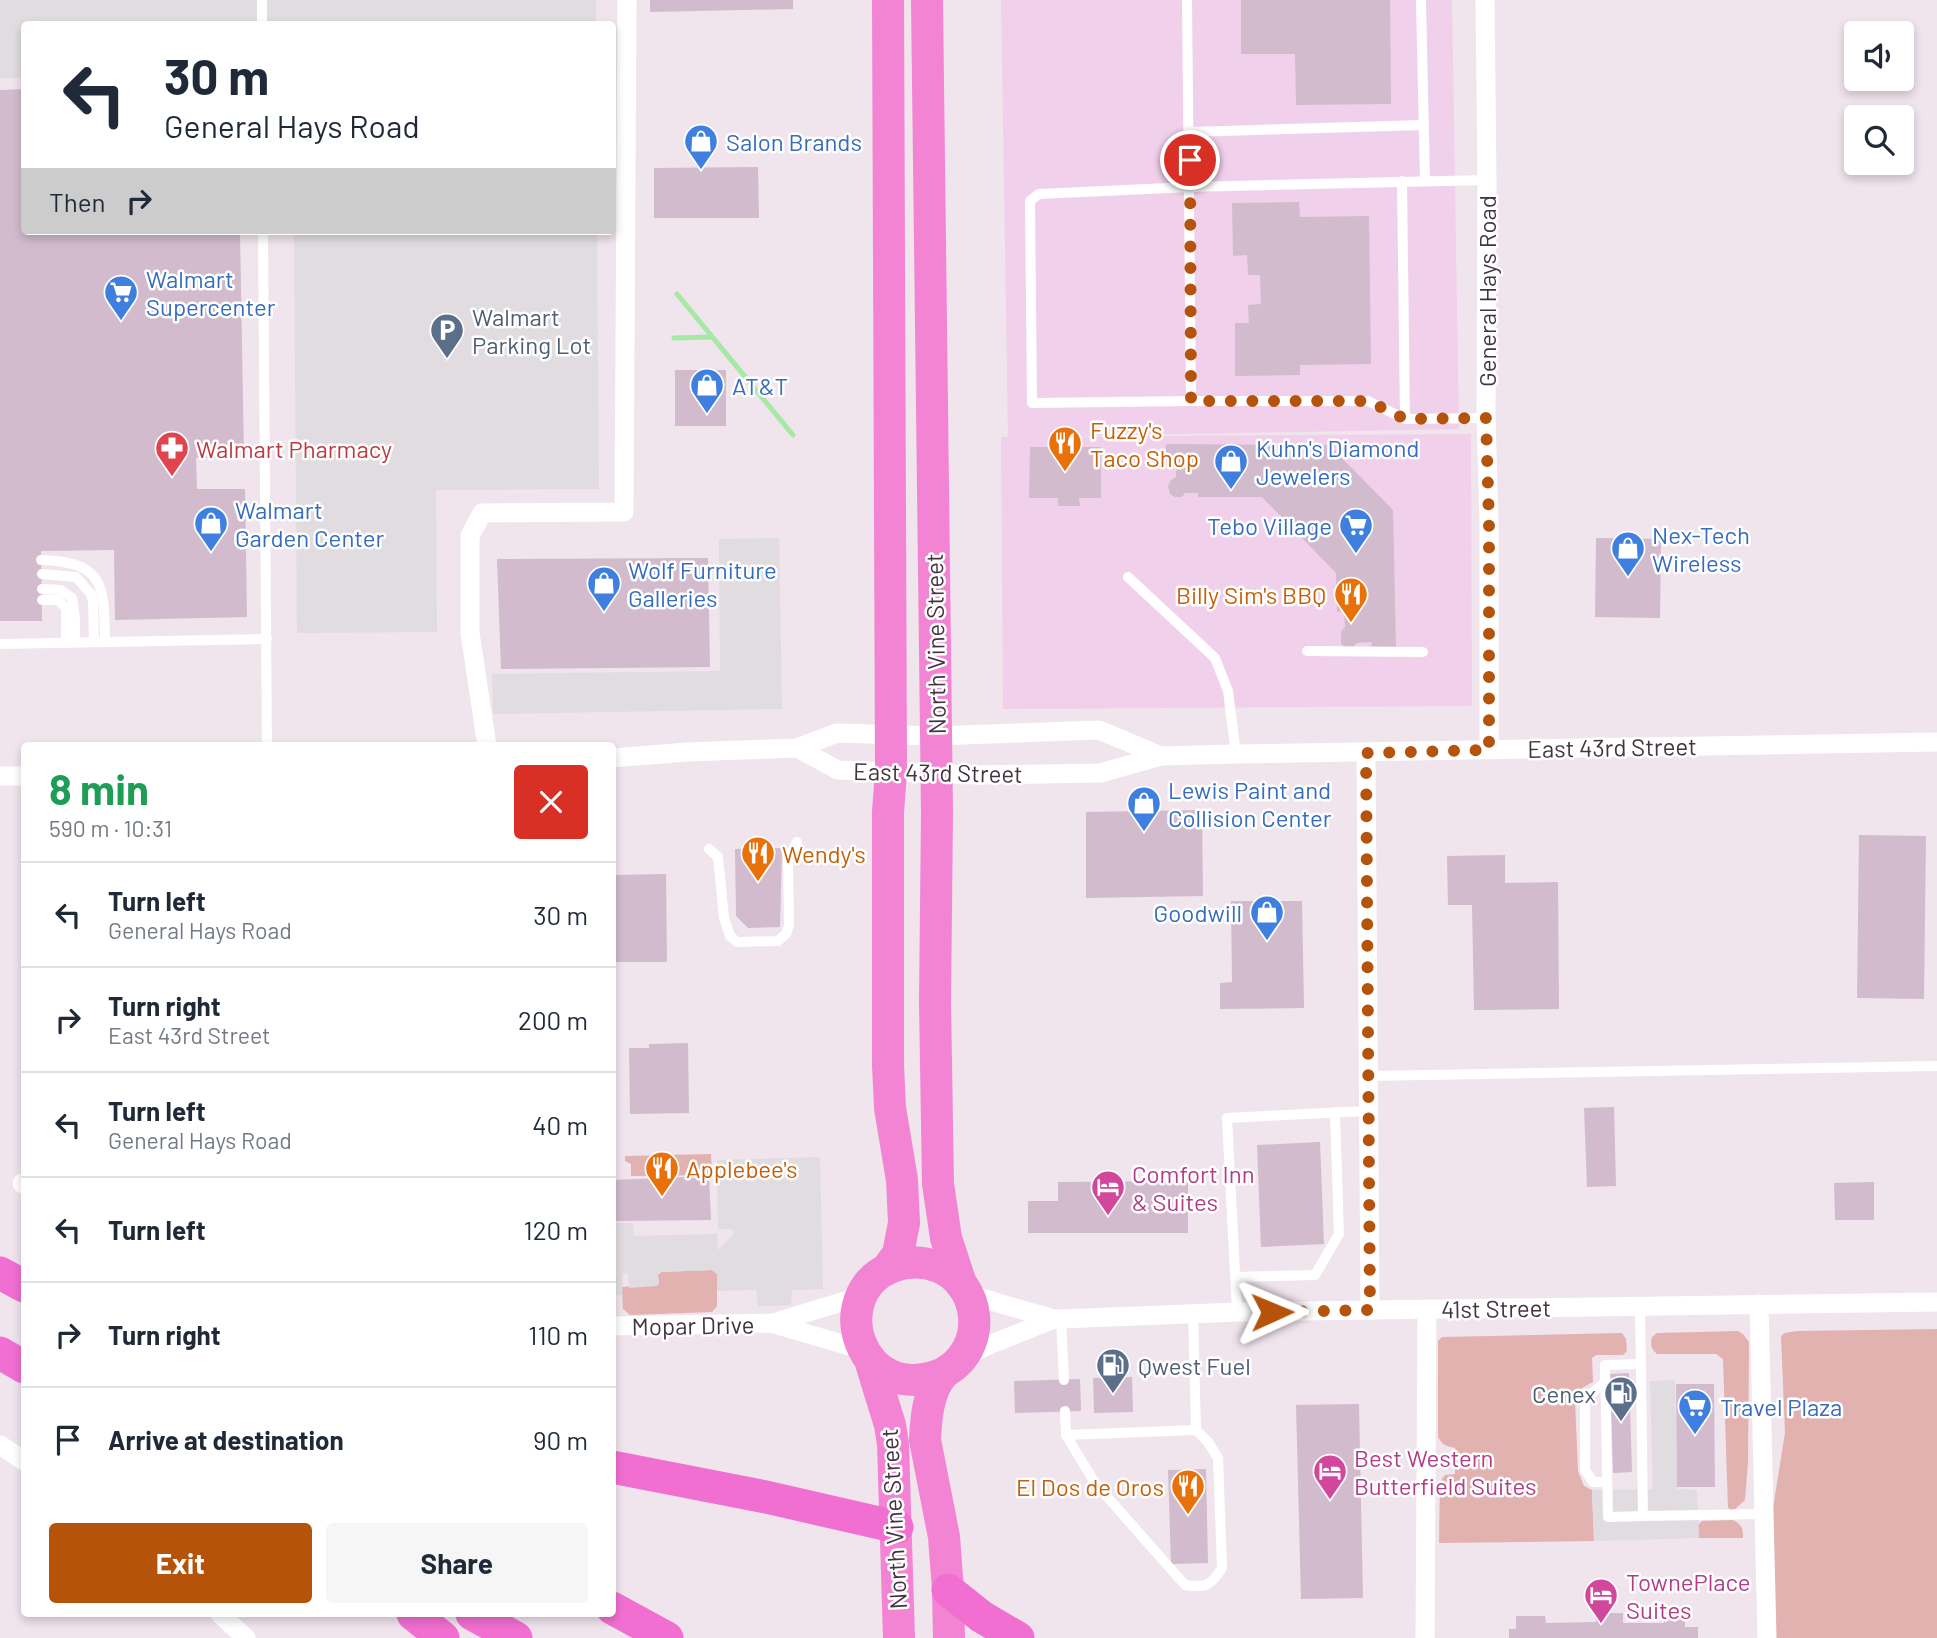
<!DOCTYPE html>
<html lang="en">
<head>
<meta charset="utf-8">
<style>
	body { margin:0; font-family:Barlow,sans-serif; background:#f6f6f7; color:#1f2937; height:100vh; display:flex; flex-direction:column; font-size:26px; white-space:nowrap }
	* { box-sizing:border-box; margin:0 }
	p { font-size:23px; color:#747a83 }
	.icon { flex:none; width:38px; height:38px; fill:none; stroke:currentColor; stroke-width:2; stroke-linecap:round; stroke-linejoin:round }
	.map { position:relative; flex:1; overflow:hidden }
	.panel { position:absolute; left:21px; top:742px; width:595px; height:875px; display:flex; flex-direction:column; background:#fff; border-radius:7px; box-shadow:0 4px 10px #0003 }
	.panel>* { flex:none }
	.top-card { position:absolute; left:21px; top:21px; width:595px; height:214px; border-radius:7px; box-shadow:0 4px 10px #0003; background:#fff; color:#1f2937; overflow:hidden }
	.tools { position:absolute; left:1844px; top:21px; display:grid; gap:14px }
	.tools a { display:grid; place-items:center; width:70px; height:70px; border-radius:7px; background:#fff; box-shadow:0 4px 10px #0003; font-size:35px }
	.pin { position:absolute; display:grid; place-items:center; width:60px; height:60px; color:#fff; margin:-30px; border:4px solid #fff; border-radius:50%; box-shadow:0 2px 7px #0007 }
	.me { position:absolute; width:77px; margin:-38px; rotate:89deg; stroke-linejoin:round; filter:drop-shadow(0 0 5px #0008) }
	.turn { display:flex; align-items:center; gap:24px; height:147px; padding:0 28px; font-size:32px }
	.turn .icon { width:91px; height:91px; stroke-width:2.5 }
	.turn b { display:block; font-size:49px; line-height:60px }
	.then { display:flex; align-items:center; height:66px; padding:0 28px; background:#0003; gap:14px; font-size:26px }
	.round { display:grid; place-items:center; flex:none; width:74px; height:74px; border-radius:7px; background:#f6f6f7 }
	.overview { display:flex; align-items:center; justify-content:space-between; height:119px; padding:0 28px }
	h1 { font-size:42px; font-weight:700; line-height:52px; color:#1e9e55 }
	.cta { display:flex; gap:14px; margin-top:auto; padding:14px 28px }
	.cta a { flex:1; height:80px; border-radius:7px; background:#b45309; color:#fff; font-size:28px; font-weight:700; line-height:80px; text-align:center }
	.cta a+a { background:#f6f6f7; color:#1f2937 }
	ul { padding:0; list-style:none }
	li { display:flex; align-items:center; gap:21px; height:105px; padding:0 28px; border-top:2px solid #e0e1e3 }
	li div { flex:1 }
	li b { display:block; font-size:26px }
	li em { font-style:normal }
	.map>svg:first-child { display:block }
	.commercial { fill:#f1d0ec }
	.green { fill:#e2b2b0 }
	.parking { fill:#e1dce0 }
	.lines { fill:none; stroke-linecap:round; stroke-linejoin:round }
	.stream { stroke:#a5e9a5; stroke-width:5 }
	.building { fill:#d1bbcd }
	.service { stroke:#fff; stroke-width:10 }
	.minor { stroke:#fff; stroke-width:19 }
	.trunk { stroke:#f384d4; stroke-width:32 }
	.motorway { stroke:#f16fd0; stroke-width:33 }
	.route { stroke:#b45309; stroke-width:12; stroke-dasharray:0 21.6 }
	.labels { text-anchor:middle; dominant-baseline:central; stroke-width:5; stroke-linejoin:round; paint-order:stroke }
	.shop-label { font-size:24px; fill:#366cbe; stroke:#fff; text-anchor:start }
	.street-label { font-size:24px; fill:#42353f; stroke:#fff }
	.service-label { font-size:24px; fill:#4e5e75; stroke:#fff; text-anchor:start }
	.food-label { font-size:24px; fill:#c56008; stroke:#fff; text-anchor:start }
	.health-label { font-size:24px; fill:#be3a42; stroke:#fff; text-anchor:start }
	.hotel-label { font-size:24px; fill:#b23c85; stroke:#fff; text-anchor:start }
</style>
</head>
<body>
<div class="map">
<svg width="1937" height="1638" viewBox="0 0 1937 1638">
	<rect width="100%" height="100%" fill="#f0e4ed"/>
	<!-- commercial -->
	<path class="commercial" d="M1001,0H1452L1459,429L1011,437L1471,434L1472,706L1003,709L1001,437H1008Z"/>
	<!-- green -->
	<g class="green">
		<path d="M711,1154L712,1175L631,1176V1164L625,1161V1156Z"/>
		<path d="M712,1270L717,1274V1306L712,1312L630,1315L623,1309L622,1287L659,1284L658,1275L661,1272Z"/>
		<path d="M1937,1329V1638H1771L1773,1508L1785,1433L1781,1336L1785,1333L1797,1331Z"/>
		<path d="M1738,1331L1743,1334L1749,1342L1748,1462L1745,1500L1735,1509L1730,1510L1728,1507L1723,1359L1716,1354H1657C1651,1349 1650,1344 1652,1337L1657,1333Z"/>
		<path d="M1622,1333L1626,1339L1627,1351L1623,1355H1596L1592,1358L1593,1382L1582,1388L1575,1400L1578,1471L1584,1486L1592,1490L1594,1541L1439,1543L1440,1482L1445,1475L1455,1474V1448C1447,1446 1443,1446 1438,1437V1341L1442,1337Z"/>
		<path d="M1733,1520C1742,1525 1743,1528 1743,1538H1699L1698,1525L1702,1521Z"/>
	</g>
	<!-- parking -->
	<g class="parking">
		<path d="M0,0H596V24H24V78H0Z"/>
		<path d="M294,231H597L599,489L436,490L437,632L297,633Z"/>
		<path d="M779,538L782,709L493,714L492,674L720,671L719,539Z"/>
		<path d="M820,1157L823,1289L792,1290L791,1305L758,1306L756,1290L717,1291V1274L712,1270L661,1272L658,1275L659,1284L656,1286L629,1288L628,1274L623,1273L622,1295L613,1296V1221L614,1223H633L634,1236L717,1234L718,1250L733,1235L734,1231L731,1229H718L717,1160Z"/>
		<path d="M1675,1380L1677,1489L1697,1490L1699,1538L1594,1541L1592,1490L1653,1489L1650,1381Z"/>
	</g>
	<g class="lines">
		<!-- stream -->
		<g class="stream">
			<path d="M677,294L793,435"/>
			<path d="M674,338L712,337"/>
		</g>
	</g>
	<!-- building -->
	<g class="building">
		<path d="M650,0H793V9L650,12Z"/>
		<path d="M1241,0H1390L1391,104L1296,105L1295,54H1241Z"/>
		<path d="M24,89V231H240L244,457L196,458L197,489H245L247,617L115,620L114,550L41,551L42,621H0V90Z"/>
		<path d="M758,167L759,218H654V168Z"/>
		<path d="M1299,202L1300,217L1369,216L1371,364L1300,365V375L1235,376V323H1249L1248,305L1261,304L1260,275H1248L1247,255L1233,256L1232,203Z"/>
		<rect x="675" y="370" width="51" height="56"/>
		<path d="M1166,444L1329,445L1393,510L1396,648H1371L1372,642L1357,643L1352,648H1345L1341,644V632L1345,627L1344,611L1337,612L1336,573L1262,497H1198V493H1185L1182,497H1175L1170,494L1168,486L1171,480L1176,477V468H1171V461H1166Z"/>
		<path d="M1030,447H1101V498H1079L1080,506H1058V498H1029Z"/>
		<path d="M1596,538L1661,539L1660,618L1595,617Z"/>
		<path d="M708,558L710,667L501,669L497,559Z"/>
		<path d="M1202,810L1203,896L1086,898V812Z"/>
		<path d="M1859,835L1926,836L1924,999L1857,998Z"/>
		<path d="M782,848L780,927L748,928L736,916L735,849Z"/>
		<path d="M1505,855V883L1558,882L1559,1009L1474,1010L1472,905H1448L1447,856Z"/>
		<path d="M666,874L667,962H612V875Z"/>
		<path d="M1231,901H1302L1304,1008L1220,1009V983L1232,982Z"/>
		<path d="M688,1043L689,1113L630,1114L629,1048H649V1044Z"/>
		<path d="M1614,1107L1616,1186L1587,1187L1584,1108Z"/>
		<path d="M1320,1142L1324,1244L1261,1247L1257,1145Z"/>
		<path d="M709,1176L711,1220L614,1221L613,1180Z"/>
		<path d="M1188,1181V1233H1028V1201H1058V1182Z"/>
		<path d="M1874,1182V1220H1835L1834,1183Z"/>
		<path d="M1629,1373L1632,1472L1613,1473L1610,1374Z"/>
		<path d="M1132,1377L1133,1412L1094,1413L1093,1378Z"/>
		<path d="M1080,1379L1081,1411L1015,1413L1014,1381Z"/>
		<path d="M1676,1384H1714L1715,1487H1677Z"/>
		<path d="M1359,1404L1363,1598L1301,1599L1296,1405Z"/>
		<path d="M1206,1469L1208,1563L1171,1564L1168,1470Z"/>
		<path d="M1595,1613H1623V1623H1664V1616H1685V1627H1698V1638H1509V1629H1516V1616H1545L1546,1623L1596,1622Z"/>
	</g>
	<g class="lines">
		<!-- service -->
		<g class="service">
			<path d="M262,0V24"/>
			<path d="M1187,0L1191,401H1368L1405,419L1486,418"/>
			<path d="M1421,0L1425,181"/>
			<path d="M1190,132L1424,125"/>
			<path d="M1402,181L1405,419"/>
			<path d="M263,231L267,746"/>
			<path d="M1191,401L1032,403L1030,201L1039,194L1190,187L1487,180"/>
			<path d="M41,560C106,562 104,587 105,642"/>
			<path d="M42,574L76,577L91,594L93,602L94,642"/>
			<path d="M1128,577L1215,658L1228,691L1236,754"/>
			<path d="M42,589L61,590L72,598L75,620V642"/>
			<path d="M42,600H58L66,608V643"/>
			<path d="M0,644L267,639"/>
			<path d="M1307,651L1423,652"/>
			<path d="M709,849L718,857L724,918L730,936L737,942L778,941L786,934L789,925L788,858L797,842"/>
			<path d="M1368,1076L1937,1066"/>
			<path d="M1235,1277L1315,1275L1339,1234L1335,1112"/>
			<path d="M1640,1306L1643,1516L1764,1514"/>
			<path d="M1237,1312L1227,1118L1368,1111"/>
			<path d="M1061,1319L1064,1380"/>
			<path d="M1640,1364L1605,1365L1608,1517L1643,1516"/>
			<path d="M1605,1382L1585,1399V1470L1593,1482H1607"/>
			<path d="M1065,1411L1066,1435L1095,1483L1185,1585C1207,1588 1210,1586 1222,1568L1218,1458L1208,1442L1196,1430L1193,1314"/>
			<path d="M1066,1435L1196,1430"/>
		</g>
		<!-- minor -->
		<g class="minor">
			<path d="M1485,0L1487,180L1486,418L1489,522V749"/>
			<path d="M487,746L470,633V536L482,513L624,512L627,0"/>
			<path d="M797,748L838,770L978,775L1100,773L1161,756L1236,754L1937,742"/>
			<path d="M1366,753L1370,1310"/>
			<path d="M612,758L687,752L797,748L837,733L936,736L1099,730L1161,756"/>
			<path d="M0,776H24"/>
			<path d="M22,1183L24,1185"/>
			<path d="M967,1292C995,1304 1025,1310 1054,1319"/>
			<path d="M1759,1304L1767,1638"/>
			<path d="M774,1324L863,1350"/>
			<path d="M612,1326L773,1323L861,1296"/>
			<path d="M963,1358L989,1345L1054,1319H1061L1237,1312L1937,1302"/>
			<path d="M0,1445L24,1461"/>
			<path d="M220,1614L246,1638"/>
			<path d="M1425,1638L1427,1309"/>
		</g>
		<!-- trunk -->
		<g class="trunk">
			<path d="M927,0L937,813L935,1002L938,1184L946,1238L961,1284"/>
			<path d="M887,1269L898,1254L904,1223L902,1180L890,1108L888,1065V812L891,772L888,0"/>
			<path d="M870,1360L890,1425L893,1444L899,1638"/>
			<path d="M944,1373C860,1409 824,1294 892,1267C907,1261 923,1261 939,1267C959,1275 972,1295 974,1316C976,1334 969,1352 956,1364C952,1368 947,1370 943,1374C928,1391 926,1418 925,1440L944,1537L948,1590L949,1638"/>
		</g>
		<!-- motorway -->
		<g class="motorway">
			<path d="M0,1273L24,1286"/>
			<path d="M0,1353L24,1367"/>
			<path d="M612,1467L766,1497L897,1527"/>
			<path d="M948,1590L982,1617L1018,1638"/>
			<path d="M612,1608L667,1638"/>
			<path d="M413,1614L443,1638"/>
			<path d="M472,1614L516,1638"/>
		</g>
	</g>
	<g class="lines">
		<!-- route -->
		<path class="route" d="M1190,160L1191,401H1368L1405,419L1486,418L1489,522V750L1366,753L1370,1310L1272,1312"/>
	</g>
	<!-- icons -->
	<defs>
		<g id="shop-pin" transform="scale(1.75)"><path d="M0 17L-7.5 6A9.5 9.5 0 1 1 7.5 6Z" fill="#3f7fe0" stroke="#fff"/><path d="M-5-2.5h2.3a2.7 3.5 0 0 1 5.4 0H5L5.5 6h-11ZM-1.5-2.5h3a1.5 2.3 0 0 0-3 0Z" fill="#fff"/></g>
		<g id="supermarket-pin" transform="scale(1.75)"><path d="M0 17L-7.5 6A9.5 9.5 0 1 1 7.5 6Z" fill="#3f7fe0" stroke="#fff"/><path d="M-6-5.5h2.5l.6 2H6L4.5 2H-2.5L-4.4-4H-6ZM-1.5 3.2a1.3 1.3 0 1 0 .1 0ZM3 3.2a1.3 1.3 0 1 0 .1 0Z" fill="#fff"/></g>
		<g id="parking-pin" transform="scale(1.75)"><path d="M0 17L-7.5 6A9.5 9.5 0 1 1 7.5 6Z" fill="#5c6f8a" stroke="#fff"/><path d="M-3.5-5.5H1a3.5 3.5 0 0 1 0 7H-1V5.5H-3.5ZM-1-3.4V-.6H.8a1.4 1.4 0 0 0 0-2.8Z" fill="#fff"/></g>
		<g id="restaurant-pin" transform="scale(1.75)"><path d="M0 17L-7.5 6A9.5 9.5 0 1 1 7.5 6Z" fill="#e8710a" stroke="#fff"/><path d="M-5-6h1v4h1v-4h1v4h1v-4h1v5L-1.5 .5V6h-2V.5L-5-1ZM5-6V6H3V1.5H1.5Q1.5-4 5-6Z" fill="#fff"/></g>
		<g id="pharmacy-pin" transform="scale(1.75)"><path d="M0 17L-7.5 6A9.5 9.5 0 1 1 7.5 6Z" fill="#e0444e" stroke="#fff"/><path d="M-2-6h4v4h4v4h-4v4h-4v-4h-4v-4h4Z" fill="#fff"/></g>
		<g id="hotel-pin" transform="scale(1.75)"><path d="M0 17L-7.5 6A9.5 9.5 0 1 1 7.5 6Z" fill="#d1479c" stroke="#fff"/><path d="M-6-4.5h1.5V1H6V5H4.5V3h-9V5H-6ZM-4 0a1.8 1.8 0 1 1 3.6 0ZM.5 0V-2.5h3Q6-2.5 6 0Z" fill="#fff"/></g>
		<g id="fuel-pin" transform="scale(1.75)"><path d="M0 17L-7.5 6A9.5 9.5 0 1 1 7.5 6Z" fill="#5c6f8a" stroke="#fff"/><path d="M-5.5-6h7V0h2V4h1.3V-2.5L3-4.5l.8-.8L6-3V5H2.5V1h-1V6h-7ZM-4.2-4.7v3.2H.2V-4.7Z" fill="#fff"/></g>
	</defs>
	<g fill-rule="evenodd">
		<use href="#shop-pin" x="701" y="141"/>
		<use href="#supermarket-pin" x="121" y="292"/>
		<use href="#parking-pin" x="447" y="330"/>
		<use href="#shop-pin" x="707" y="385"/>
		<use href="#restaurant-pin" x="1065" y="443"/>
		<use href="#pharmacy-pin" x="172" y="448"/>
		<use href="#shop-pin" x="1231" y="461"/>
		<use href="#shop-pin" x="211" y="523"/>
		<use href="#supermarket-pin" x="1356" y="525"/>
		<use href="#shop-pin" x="1628" y="548"/>
		<use href="#shop-pin" x="604" y="583"/>
		<use href="#restaurant-pin" x="1351" y="594"/>
		<use href="#shop-pin" x="1144" y="803"/>
		<use href="#restaurant-pin" x="758" y="853"/>
		<use href="#shop-pin" x="1267" y="912"/>
		<use href="#restaurant-pin" x="662" y="1168"/>
		<use href="#hotel-pin" x="1108" y="1187"/>
		<use href="#fuel-pin" x="1113" y="1365"/>
		<use href="#fuel-pin" x="1621" y="1393"/>
		<use href="#supermarket-pin" x="1695" y="1406"/>
		<use href="#hotel-pin" x="1330" y="1471"/>
		<use href="#restaurant-pin" x="1188" y="1486"/>
		<use href="#hotel-pin" x="1601" y="1595"/>
	</g>
	<g class="labels">
		<!-- shop labels -->
		<g class="shop-label">
			<text x="726" y="141">Salon Brands</text>
			<text x="146" y="278">Walmart<tspan x="146" dy="28">Supercenter</tspan></text>
			<text x="732" y="385">AT&amp;T</text>
			<text x="1256" y="447">Kuhn's Diamond<tspan x="1256" dy="28">Jewelers</tspan></text>
			<text x="235" y="509">Walmart<tspan x="235" dy="28">Garden Center</tspan></text>
			<text x="1332" y="525" text-anchor="end">Tebo Village</text>
			<text x="1652" y="534">Nex-Tech<tspan x="1652" dy="28">Wireless</tspan></text>
			<text x="628" y="569">Wolf Furniture<tspan x="628" dy="28">Galleries</tspan></text>
			<text x="1168" y="789">Lewis Paint and<tspan x="1168" dy="28">Collision Center</tspan></text>
			<text x="1242" y="912" text-anchor="end">Goodwill</text>
			<text x="1720" y="1406">Travel Plaza</text>
		</g>
		<!-- street labels -->
		<g class="street-label">
			<text transform="translate(1486 291) rotate(-90)">General Hays Road</text>
			<text transform="translate(935 644) rotate(-91)">North Vine Street</text>
			<text transform="translate(1612 747) rotate(-1)">East 43rd Street</text>
			<text transform="translate(938 772) rotate(1)">East 43rd Street</text>
			<text transform="translate(1496 1308) rotate(-1)">41st Street</text>
			<text transform="translate(693 1325) rotate(-1)">Mopar Drive</text>
			<text transform="translate(893 1519) rotate(-93)">North Vine Street</text>
		</g>
		<!-- service labels -->
		<g class="service-label">
			<text x="472" y="316">Walmart<tspan x="472" dy="28">Parking Lot</tspan></text>
			<text x="1138" y="1365">Qwest Fuel</text>
			<text x="1596" y="1393" text-anchor="end">Cenex</text>
		</g>
		<!-- food labels -->
		<g class="food-label">
			<text x="1090" y="429">Fuzzy's<tspan x="1090" dy="28">Taco Shop</tspan></text>
			<text x="1326" y="594" text-anchor="end">Billy Sim's BBQ</text>
			<text x="782" y="853">Wendy's</text>
			<text x="686" y="1168">Applebee's</text>
			<text x="1164" y="1486" text-anchor="end">El Dos de Oros</text>
		</g>
		<!-- health labels -->
		<g class="health-label">
			<text x="196" y="448">Walmart Pharmacy</text>
		</g>
		<!-- hotel labels -->
		<g class="hotel-label">
			<text x="1132" y="1173">Comfort Inn<tspan x="1132" dy="28">&amp; Suites</tspan></text>
			<text x="1354" y="1457">Best Western<tspan x="1354" dy="28">Butterfield Suites</tspan></text>
			<text x="1626" y="1581">TownePlace<tspan x="1626" dy="28">Suites</tspan></text>
		</g>
	</g>
</svg>
<div class="tools">
<a><svg class="icon" aria-label="sound" viewBox="0 0 24 24"><path d="M4 9h4l5-4v14l-5-4H4zM17 9q2 3 0 6"/></svg></a>
<a><svg class="icon" aria-label="search" viewBox="0 0 24 24"><circle cx="10" cy="10" r="6"/><path d="M15 15l6 6"/></svg></a>
</div>
<div class="pin" style="left:1190px;top:160px;background:#d93025"><svg class="icon" aria-label="arrive" viewBox="0 0 24 24"><path d="M6 21V4h12l-3 4 3 4H6"/></svg></div>
<svg class="me" style="left:1272px;top:1312px" viewBox="-20 -20 40 40"><path d="M0-17L14 15 0 8-14 15z" fill="#b45309" stroke="#fff" stroke-width="4"/></svg>
<div class="top-card">
<div class="turn"><svg class="icon" aria-label="left" viewBox="0 0 24 24"><path d="M17 20v-9H6M10 6l-5 5 5 5"/></svg><div><b>30 m</b>General Hays Road</div></div>
<div class="then">Then<svg class="icon" aria-label="right" viewBox="0 0 24 24"><path d="M7 20v-9h11M14 6l5 5-5 5"/></svg></div>
</div>
<section class="panel">
<div class="overview"><div><h1>8 min</h1><p>590 m · 10:31</p></div><a class="round" style="background:#d93025;color:#fff"><svg class="icon" aria-label="close" viewBox="0 0 24 24"><path d="M6 6l12 12M18 6L6 18"/></svg></a></div>
<ul>
<li><svg class="icon" aria-label="left" viewBox="0 0 24 24"><path d="M17 20v-9H6M10 6l-5 5 5 5"/></svg><div><b>Turn left</b><p>General Hays Road</p></div><em>30 m</em></li>
<li><svg class="icon" aria-label="right" viewBox="0 0 24 24"><path d="M7 20v-9h11M14 6l5 5-5 5"/></svg><div><b>Turn right</b><p>East 43rd Street</p></div><em>200 m</em></li>
<li><svg class="icon" aria-label="left" viewBox="0 0 24 24"><path d="M17 20v-9H6M10 6l-5 5 5 5"/></svg><div><b>Turn left</b><p>General Hays Road</p></div><em>40 m</em></li>
<li><svg class="icon" aria-label="left" viewBox="0 0 24 24"><path d="M17 20v-9H6M10 6l-5 5 5 5"/></svg><div><b>Turn left</b></div><em>120 m</em></li>
<li><svg class="icon" aria-label="right" viewBox="0 0 24 24"><path d="M7 20v-9h11M14 6l5 5-5 5"/></svg><div><b>Turn right</b></div><em>110 m</em></li>
<li><svg class="icon" aria-label="arrive" viewBox="0 0 24 24"><path d="M6 21V4h12l-3 4 3 4H6"/></svg><div><b>Arrive at destination</b></div><em>90 m</em></li>
</ul>
<div class="cta"><a>Exit</a><a>Share</a></div>
</section>
</div>
</body>
</html>
